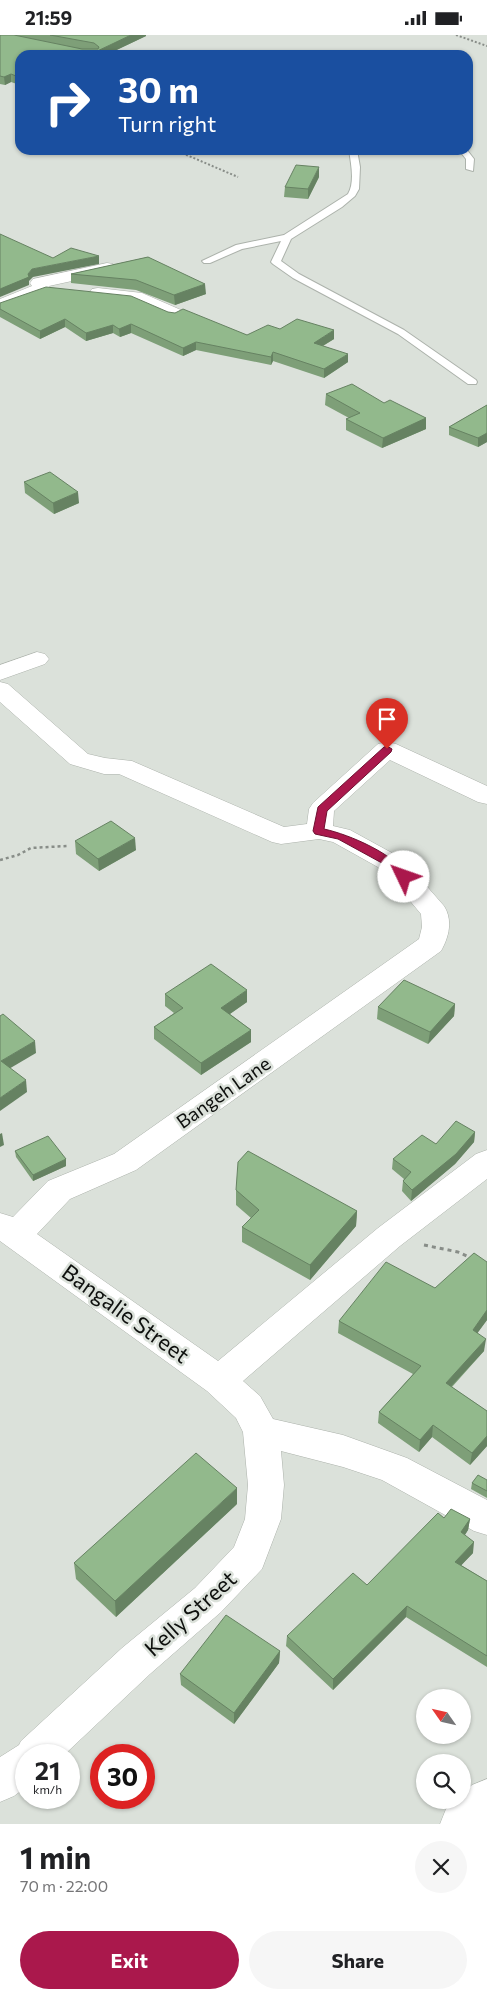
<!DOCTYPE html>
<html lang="en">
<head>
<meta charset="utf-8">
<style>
	body { margin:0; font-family:Commissioner,sans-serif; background:#f6f6f6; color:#202124; height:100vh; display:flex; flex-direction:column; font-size:19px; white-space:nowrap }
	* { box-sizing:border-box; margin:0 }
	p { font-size:16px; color:#757577 }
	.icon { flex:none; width:28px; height:28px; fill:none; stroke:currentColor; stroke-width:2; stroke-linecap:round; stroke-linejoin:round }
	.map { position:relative; height:1789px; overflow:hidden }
	.side { display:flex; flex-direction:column; background:#fff; flex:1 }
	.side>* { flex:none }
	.hud { position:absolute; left:15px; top:15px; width:458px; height:105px; border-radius:15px; box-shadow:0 1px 4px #0004; background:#1a4fa0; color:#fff; overflow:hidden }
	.needle { width:32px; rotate:304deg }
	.tools { position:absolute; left:416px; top:1654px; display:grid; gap:10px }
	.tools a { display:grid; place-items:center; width:55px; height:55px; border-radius:50%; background:#fff; box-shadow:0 1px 4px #0004; font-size:25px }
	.speed { position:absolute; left:15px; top:1709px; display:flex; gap:10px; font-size:25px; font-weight:700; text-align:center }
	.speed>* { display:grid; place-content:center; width:65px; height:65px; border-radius:50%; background:#fff; box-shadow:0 1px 4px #0004; line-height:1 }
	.speed small { font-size:12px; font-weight:400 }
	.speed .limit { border:8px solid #d22; background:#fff; color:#111 }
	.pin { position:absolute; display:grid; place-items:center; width:42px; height:42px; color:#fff; margin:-51px -21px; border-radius:50% 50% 50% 0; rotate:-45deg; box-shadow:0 0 5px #0007 }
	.pin .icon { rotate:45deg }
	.me { position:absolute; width:55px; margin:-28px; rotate:312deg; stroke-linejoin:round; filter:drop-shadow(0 0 4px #0008) }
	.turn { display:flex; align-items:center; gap:18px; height:105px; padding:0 20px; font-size:22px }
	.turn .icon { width:65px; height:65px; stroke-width:2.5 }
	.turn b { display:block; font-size:35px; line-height:42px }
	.round { display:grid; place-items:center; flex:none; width:52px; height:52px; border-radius:26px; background:#f6f6f6 }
	.summary { display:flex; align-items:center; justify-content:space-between; height:85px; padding:0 20px }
	h1 { font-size:30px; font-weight:700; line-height:38px }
	.cta { display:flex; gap:10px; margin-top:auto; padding:10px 20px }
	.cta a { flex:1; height:58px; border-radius:30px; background:#aa184c; color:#fff; font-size:20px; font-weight:700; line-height:58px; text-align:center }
	.cta a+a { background:#f6f6f6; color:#202124 }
	.status { display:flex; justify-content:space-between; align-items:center; height:35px; padding:0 25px; background:#fff; direction:ltr }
	.status svg { height:14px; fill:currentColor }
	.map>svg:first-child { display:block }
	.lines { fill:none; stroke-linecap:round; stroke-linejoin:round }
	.lane-casing { stroke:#acb2ab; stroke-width:2 }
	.street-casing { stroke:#acb2ab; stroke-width:1 }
	.path-far2 { stroke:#888d88; stroke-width:2; stroke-dasharray:2 2; stroke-linecap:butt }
	.path-far1 { stroke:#888d88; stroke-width:2.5; stroke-dasharray:3 3; stroke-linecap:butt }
	.path { stroke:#888d88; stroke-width:3; stroke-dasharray:4 4; stroke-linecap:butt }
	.lane { fill:#fff; fill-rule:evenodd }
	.street { fill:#fff; fill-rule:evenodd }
	.wall { fill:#7e9f78 }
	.shaded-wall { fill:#668262 }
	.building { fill:#92b98c; stroke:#668262 }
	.route { fill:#aa184c; stroke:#6e1031 }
	.labels { text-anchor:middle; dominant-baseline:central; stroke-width:5; stroke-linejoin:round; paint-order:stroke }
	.street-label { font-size:19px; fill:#0e100e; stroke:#dbe1da }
	.near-street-label { font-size:22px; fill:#0e100e; stroke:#dbe1da }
</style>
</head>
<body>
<div class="status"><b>21:59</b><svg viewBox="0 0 49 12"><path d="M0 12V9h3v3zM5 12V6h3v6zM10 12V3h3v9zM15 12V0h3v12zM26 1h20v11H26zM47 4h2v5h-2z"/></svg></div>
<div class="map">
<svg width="487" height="1789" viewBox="0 0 487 1789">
	<rect width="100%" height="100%" fill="#dbe1da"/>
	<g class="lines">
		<!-- lane casing -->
		<g class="lane-casing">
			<g id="lane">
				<path d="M349,115H357L360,132L359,154L355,161L342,172L291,204L281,226L299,239L404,295L476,345L477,347L476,349H468L398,299L293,243L273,229L271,227L281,206L242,214L210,228H204L202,226L236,210L284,200L348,159C355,147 351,129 349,115Z"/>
				<path d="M459,115H467L474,124L473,136L466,134V124Z"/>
			</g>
		</g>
		<!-- street casing -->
		<g class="street-casing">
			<g id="street">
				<path d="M107,228L113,229L116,233L113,237L49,251L51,253L48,257L0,275V264L32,251L30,248L33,244Z"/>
				<path d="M98,253L142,258L181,275L184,279L181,283L175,284L132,267L92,262L89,258L92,254Z"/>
				<path d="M37,617L45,619L49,624L45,629L0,645V630Z"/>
				<path d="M0,647L8,649L88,719L105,723L132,726L284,792L307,789L309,774L313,768L378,709L387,707L396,709L487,751V769L478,767L390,725L334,776L333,791L350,795L403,824L444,871C453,885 449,902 441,916L136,1135L70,1164L37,1199L218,1326L378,1193L476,1119L487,1115V1144L400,1211L243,1346L260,1361L273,1384L343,1400L407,1423L487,1465V1500L474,1496L382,1445L343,1432L281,1416L284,1450L281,1484L262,1534L221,1577L150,1639L64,1720H26V1752L14,1761L0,1767V1722L19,1710L21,1706L122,1613L195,1553L234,1512L245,1484L248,1450L243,1397L236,1383L207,1356L0,1206V1178L13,1182L48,1146L114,1119L419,904L422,892L421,879L385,836L333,807L319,804L281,809L272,807L119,739H104L70,729L0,667Z"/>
				<path d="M487,1744V1789H440L446,1774L456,1765H462V1759L472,1750Z"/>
			</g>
		</g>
		<!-- path-far2 -->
		<g class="path-far2">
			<path d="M456,0L487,11"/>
			<path d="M175,115L238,142"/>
		</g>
		<!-- path-far1 -->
		<path class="path-far1" d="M0,825L18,820L31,813L67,811"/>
		<!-- path -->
		<path class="path" d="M424,1210L458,1217L471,1223"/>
		<!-- lane -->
		<use href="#lane" class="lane"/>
		<!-- street -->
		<use href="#street" class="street"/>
	</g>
	<!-- wall -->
	<g class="wall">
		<path d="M0,0H146V1L106,20H20L17,49L11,47L5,50L0,49Z"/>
		<path d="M319,142L308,164L284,162L285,152Z"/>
		<path d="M148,222L206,259L175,270L136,255L71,248V239Z"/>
		<path d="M0,268L168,277L247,300L280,294L334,304L323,311L348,327L324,343L273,326L271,330L196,315L183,321L131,298L120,302L113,298L86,306L65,292L40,304L0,282Z"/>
		<path d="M326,359L384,368L426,383V394L382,413L346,395V384L349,383L325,370Z"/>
		<path d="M487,370V407L478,412L449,400V392Z"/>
		<path d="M24,447L79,468L54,479L25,458Z"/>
		<path d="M75,806L136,815L99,836L76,819Z"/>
		<path d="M165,959L247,967L230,979L251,995V1007L201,1040L154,1004V992L174,978L165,971Z"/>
		<path d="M455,969L454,981L428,1009L377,984L378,972Z"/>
		<path d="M475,1097L474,1107L455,1129L411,1166L402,1156L403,1146L404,1144L392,1134L393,1124L436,1109Z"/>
		<path d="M15,1116L66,1124V1131L33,1146L16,1122Z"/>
		<path d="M236,1155L357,1176L356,1191L310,1245L242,1207V1192L251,1183L236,1170Z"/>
		<path d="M487,1227V1285L477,1298L484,1316L452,1352L487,1376V1411L470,1430L432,1402L419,1417L378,1388L379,1377L413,1339L338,1298L339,1286L435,1253Z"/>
		<path d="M487,1445V1463L471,1454L472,1448Z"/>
		<path d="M237,1469L116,1582L76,1544L74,1528Z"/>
		<path d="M444,1483L470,1484L468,1495L465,1500L473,1518L461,1530L487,1546V1632L406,1582L333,1655L286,1611L287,1601L367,1550Z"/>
		<path d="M280,1616L279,1628L234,1689L181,1650L180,1639Z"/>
	</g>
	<!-- shaded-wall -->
	<g class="shaded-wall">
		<path d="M131,0H146V1L106,20H89Z"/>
		<path d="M11,39V47L5,50L4,42Z"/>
		<path d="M20,39V48L17,49L16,41Z"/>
		<path d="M319,132V142L308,164V154Z"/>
		<path d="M99,221V229L33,242L29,246V250L0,262V254L28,239L32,234Z"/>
		<path d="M205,249L206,259L175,270L174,260Z"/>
		<path d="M65,284V292L40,304V296Z"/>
		<path d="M131,289V298L120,302L119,294Z"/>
		<path d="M113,290V298L86,306V298Z"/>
		<path d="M334,295V304L314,316V308Z"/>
		<path d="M196,307V315L183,321V313Z"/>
		<path d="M273,317V326L271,330V322Z"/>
		<path d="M348,319V327L324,343V334Z"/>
		<path d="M426,383V394L382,413L383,403Z"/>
		<path d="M487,398V407L478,412V403Z"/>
		<path d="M78,457L79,468L54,479L53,468Z"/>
		<path d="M135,803L136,815L99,836L98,824Z"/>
		<path d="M247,955V967L221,985V973Z"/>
		<path d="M455,969L454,981L428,1009L430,997Z"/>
		<path d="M251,995V1007L201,1040V1028Z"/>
		<path d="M35,1006L36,1018L2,1038L1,1026Z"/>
		<path d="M26,1045L27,1057L0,1076V1063Z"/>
		<path d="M475,1097L474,1107L455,1129L411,1166L412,1155Z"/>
		<path d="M2,1098L4,1110L0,1112V1099Z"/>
		<path d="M66,1124V1131L33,1146V1140Z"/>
		<path d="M357,1176L356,1191L310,1245V1230Z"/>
		<path d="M487,1275V1285L471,1307L473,1295Z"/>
		<path d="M486,1304L484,1316L444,1359L446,1348Z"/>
		<path d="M433,1390L432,1402L419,1417L420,1405Z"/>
		<path d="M487,1401V1411L470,1430L472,1418Z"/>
		<path d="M237,1453V1469L116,1582L115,1566Z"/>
		<path d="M470,1484L468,1495L460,1507L461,1497Z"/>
		<path d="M474,1507L473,1518L454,1538L455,1527Z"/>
		<path d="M407,1571L406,1582L333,1655V1644Z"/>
		<path d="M280,1616L279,1628L234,1689V1678Z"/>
	</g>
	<!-- building -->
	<g class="building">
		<path d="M0,0H14L82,14H98L99,12L94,8L50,0H131L89,20H20V39L16,41L11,39L4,42L0,41Z"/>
		<path d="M296,130L319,132L308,154L285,152Z"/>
		<path d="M0,199L53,223L71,213L99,221L32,234L28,239L29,242L0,254Z"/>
		<path d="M148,222L205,249L174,260L136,245L71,239Z"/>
		<path d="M46,252L131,261L168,277L175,278L183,274L247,300L268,290L280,294L297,284L334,295L314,308L348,319L324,334L273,317L271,322L196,307L183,313L131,289L119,294L113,290L86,298L65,284L40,296L0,274V268Z"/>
		<path d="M352,349L384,368L390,365L426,383L383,403L346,384L360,378L326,359Z"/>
		<path d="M487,370V398L478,403L449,392Z"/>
		<path d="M50,437L78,457L53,468L24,447Z"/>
		<path d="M111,786L135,803L98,824L75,806Z"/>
		<path d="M211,929L247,955L221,973L251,995L201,1028L154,992L183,973L165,959Z"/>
		<path d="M404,945L455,969L430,997L378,972Z"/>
		<path d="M3,979L35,1006L1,1026L26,1045L0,1063V981Z"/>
		<path d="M456,1086L475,1097L456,1119L412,1155L403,1146L411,1137L393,1124L422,1100L436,1109Z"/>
		<path d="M48,1101L66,1124L33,1140L15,1116Z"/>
		<path d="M248,1116L357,1176L310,1230L242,1192L259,1175L236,1155L238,1127Z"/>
		<path d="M474,1218L487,1227V1275L473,1295L486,1304L446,1348L487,1376V1401L472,1418L433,1390L420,1405L379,1377L421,1331L339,1286L386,1227L435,1253Z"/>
		<path d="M196,1418L237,1453L115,1566L74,1528Z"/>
		<path d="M478,1440L487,1445V1456L472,1448Z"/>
		<path d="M451,1474L470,1484L461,1497L474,1507L455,1527L487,1546V1621L407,1571L333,1644L287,1601L353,1538L367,1550L438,1478L444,1483Z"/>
		<path d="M226,1580L280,1616L234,1678L180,1639Z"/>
	</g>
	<!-- route -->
	<path class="route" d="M387,711L392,714L391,717L327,776L324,794C351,800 394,819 410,842L404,845L400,844L391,833L338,804L315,799L313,796L318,772L384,712Z"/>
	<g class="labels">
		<!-- street labels -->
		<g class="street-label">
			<text transform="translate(223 1057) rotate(-35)">Bangeh Lane</text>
		</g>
		<!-- near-street labels -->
		<g class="near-street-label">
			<text transform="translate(126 1278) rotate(36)">Bangalie Street</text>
			<text transform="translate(190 1578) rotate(-42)">Kelly Street</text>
		</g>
	</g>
</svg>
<div class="tools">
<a><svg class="needle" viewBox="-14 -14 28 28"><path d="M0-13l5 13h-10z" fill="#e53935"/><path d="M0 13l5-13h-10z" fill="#757577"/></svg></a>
<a><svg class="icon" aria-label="search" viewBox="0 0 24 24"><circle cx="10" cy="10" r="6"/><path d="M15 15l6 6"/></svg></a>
</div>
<div class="speed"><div>21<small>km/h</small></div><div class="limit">30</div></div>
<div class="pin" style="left:387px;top:714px;background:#d93025"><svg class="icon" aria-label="arrive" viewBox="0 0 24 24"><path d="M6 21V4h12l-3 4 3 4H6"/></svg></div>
<svg class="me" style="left:404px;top:842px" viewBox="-20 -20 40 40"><circle r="19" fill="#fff"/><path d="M0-13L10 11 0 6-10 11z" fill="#aa184c"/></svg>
<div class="hud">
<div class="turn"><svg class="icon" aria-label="right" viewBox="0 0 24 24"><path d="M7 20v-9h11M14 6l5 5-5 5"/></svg><div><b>30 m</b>Turn right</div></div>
</div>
</div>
<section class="side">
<div class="summary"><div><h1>1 min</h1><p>70 m · 22:00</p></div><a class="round"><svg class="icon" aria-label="close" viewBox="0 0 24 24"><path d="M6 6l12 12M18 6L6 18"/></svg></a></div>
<div class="cta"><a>Exit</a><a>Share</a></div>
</section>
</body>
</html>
